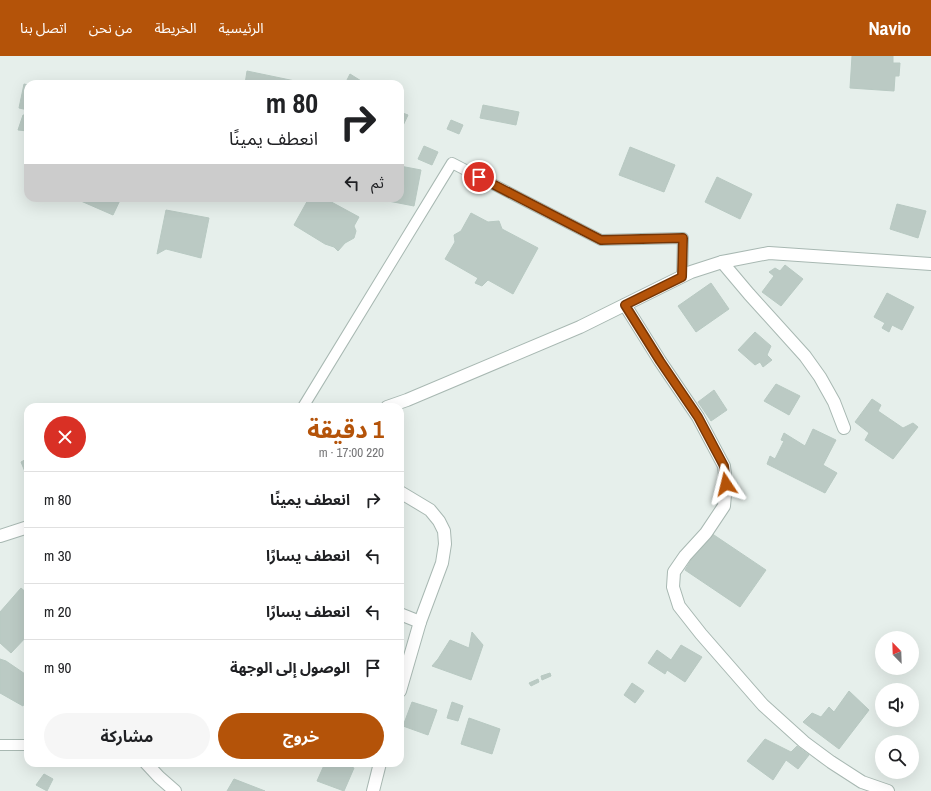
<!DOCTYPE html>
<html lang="ar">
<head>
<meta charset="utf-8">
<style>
	body { margin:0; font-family:"Archivo Narrow","Noto Sans Arabic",sans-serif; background:#f6f6f6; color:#202124; direction:rtl; height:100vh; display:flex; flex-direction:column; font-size:15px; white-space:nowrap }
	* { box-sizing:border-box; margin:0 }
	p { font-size:13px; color:#757577 }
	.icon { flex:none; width:22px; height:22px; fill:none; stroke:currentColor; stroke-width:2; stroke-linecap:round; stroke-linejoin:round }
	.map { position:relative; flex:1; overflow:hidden; direction:ltr }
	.side { position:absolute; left:24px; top:347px; width:380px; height:364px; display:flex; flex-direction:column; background:#fff; border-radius:12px; box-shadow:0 4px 16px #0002; direction:rtl }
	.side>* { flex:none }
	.hud { position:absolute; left:24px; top:24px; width:380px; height:122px; border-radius:12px; box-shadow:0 4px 16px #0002; direction:rtl; background:#fff; color:#202124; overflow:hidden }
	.needle { width:26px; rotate:337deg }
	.buttons { position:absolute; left:875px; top:575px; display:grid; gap:8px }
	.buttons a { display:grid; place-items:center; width:44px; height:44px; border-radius:50%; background:#fff; box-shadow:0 4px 16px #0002; font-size:20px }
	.pin { position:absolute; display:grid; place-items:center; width:34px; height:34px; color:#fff; margin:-17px; border:2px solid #fff; border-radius:50%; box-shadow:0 1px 4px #0007 }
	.me { position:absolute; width:44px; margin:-22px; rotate:350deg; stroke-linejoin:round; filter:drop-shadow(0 0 3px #0008) }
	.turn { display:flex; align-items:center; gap:14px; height:84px; padding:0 20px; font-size:18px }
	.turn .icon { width:52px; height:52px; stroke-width:2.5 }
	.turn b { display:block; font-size:28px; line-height:34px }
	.then { display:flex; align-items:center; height:38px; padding:0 20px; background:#0003; gap:8px; font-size:15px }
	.round { display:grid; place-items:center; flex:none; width:42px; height:42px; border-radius:21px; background:#f6f6f6 }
	.head { display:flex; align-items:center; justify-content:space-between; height:68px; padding:0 20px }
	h1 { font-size:24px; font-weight:700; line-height:30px; color:#b45309 }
	.action { display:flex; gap:8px; margin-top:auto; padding:8px 20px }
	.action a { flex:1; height:46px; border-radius:24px; background:#b45309; color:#fff; font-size:16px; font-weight:700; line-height:46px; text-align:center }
	.action a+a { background:#f6f6f6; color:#202124 }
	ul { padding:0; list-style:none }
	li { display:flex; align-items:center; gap:12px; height:56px; padding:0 20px; border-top:1px solid #e0e0e0 }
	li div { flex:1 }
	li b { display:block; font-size:15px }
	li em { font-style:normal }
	header { display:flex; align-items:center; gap:24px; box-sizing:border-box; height:56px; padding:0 20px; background:#b45309; color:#fff }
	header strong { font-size:19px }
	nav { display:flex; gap:22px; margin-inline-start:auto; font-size:14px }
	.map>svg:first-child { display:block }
	.building { fill:#bbcac4; stroke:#b8c9c2 }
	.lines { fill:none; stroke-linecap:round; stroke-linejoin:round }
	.lane-casing { stroke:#a8b8b2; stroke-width:12 }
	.street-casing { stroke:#a8b8b2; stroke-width:14 }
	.lane { stroke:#fff; stroke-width:10 }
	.street { stroke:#fff; stroke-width:12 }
	.route-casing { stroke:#753606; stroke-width:10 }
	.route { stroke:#b45309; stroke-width:7 }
</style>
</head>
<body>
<header>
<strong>Navio</strong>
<nav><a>الرئيسية</a><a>الخريطة</a><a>من نحن</a><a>اتصل بنا</a></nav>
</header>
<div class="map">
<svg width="931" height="735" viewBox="0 0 931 735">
	<rect width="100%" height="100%" fill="#e6efeb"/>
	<!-- building -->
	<g class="building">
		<path d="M852,0H893V7H900L899,20H895L894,35L850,32Z"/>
		<path d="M247,15L295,25L294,28H245Z"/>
		<path d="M350,18L366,28H345Z"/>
		<path d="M24,28L28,29V54L19,52Z"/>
		<path d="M483,49L519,56L516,69L480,62Z"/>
		<path d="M400,56L408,59L400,76Z"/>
		<path d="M23,59H28V75L18,74Z"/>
		<path d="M451,64L463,69L459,78L447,73Z"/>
		<path d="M424,90L438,96L432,109L418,103Z"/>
		<path d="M630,91L675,109L664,136L619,119Z"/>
		<path d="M400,110L421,114L414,150L378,143V142H400Z"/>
		<path d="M717,121L752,138L740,163L705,146Z"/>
		<path d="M74,142H121L113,159Z"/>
		<path d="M309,142H324L359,161L354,170L356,175L354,182L345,187L338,195L334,191L325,188L294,169Z"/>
		<path d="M897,148L926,155L918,182L890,173Z"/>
		<path d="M166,154L209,162L201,202L166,193L157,198Z"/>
		<path d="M471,157L488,166L499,165L502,173L538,192L513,238L488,224L482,230L475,227L478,222L445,203L455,186L454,179L461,175Z"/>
		<path d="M785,209L803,223L781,250L762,236L774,220L769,216L775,212L780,215Z"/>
		<path d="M711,227L729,253L696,276L678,250Z"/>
		<path d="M887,237L914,251L902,274L892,269L889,276L882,272L885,267L874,261Z"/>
		<path d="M755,276L771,290L767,299L772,304L763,311L760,306L755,309L738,294Z"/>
		<path d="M776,328L800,340L789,359L764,345Z"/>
		<path d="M714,334L727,354L711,365L698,346Z"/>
		<path d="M872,343L881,349L878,355L903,372L913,367L918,371L893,403L865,384L869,377L855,366Z"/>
		<path d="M813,373L836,384L823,409L837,417L825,437L767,408L770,400L775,403L784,385L781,384L784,377L805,390Z"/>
		<path d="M28,402V423L21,406Z"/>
		<path d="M708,475L766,514L740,551L685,514Z"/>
		<path d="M21,532L28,538V579L11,597L0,587V556Z"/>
		<path d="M472,576L483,589L471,624L432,610L438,603L450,584L469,592Z"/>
		<path d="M681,589L702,601L685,626L667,614L665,618L648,607L657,594L671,604Z"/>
		<path d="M0,603L6,605L28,620V639L23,650L0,637Z"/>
		<path d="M550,617L551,620L542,624L541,620Z"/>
		<path d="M538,623L539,626L531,630L529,627Z"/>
		<path d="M632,627L644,635L635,647L624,639Z"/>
		<path d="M849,635L869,654L839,693L803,666L812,657L821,661L829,651L834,656Z"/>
		<path d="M412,646L437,654L428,679L403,670Z"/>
		<path d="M452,646L463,650L458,665L447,662Z"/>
		<path d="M469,662L500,673L492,698L461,688Z"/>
		<path d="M765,683L791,696L797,690L809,699L798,713L786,704L773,724L747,705Z"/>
		<path d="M325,707H340L354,712L344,735L317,725Z"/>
		<path d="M44,718L53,723L47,735L36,729Z"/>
		<path d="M234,723L265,735H227Z"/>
	</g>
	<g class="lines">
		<!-- lane casing -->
		<g class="lane-casing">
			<g id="lane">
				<path d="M303,351L452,107L601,184L683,182L682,221"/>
				<path d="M0,689H28"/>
			</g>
		</g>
		<!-- street casing -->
		<g class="street-casing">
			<g id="street">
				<path d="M722,206L749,238L805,300L820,321L834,346L844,372"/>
				<path d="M625,249L660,305L698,361L724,410L726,427L724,450L706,477L685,500L674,516L673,531L679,550L701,578L763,649L804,686L831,706L862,726L888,735"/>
				<path d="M387,351L407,344L580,271L691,216L722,206L769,197L931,208"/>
				<path d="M400,436L430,454L439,465L444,475L445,488L442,507L420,566L400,635"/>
				<path d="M0,480L28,471"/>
				<path d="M400,558L420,566"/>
				<path d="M146,707L159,721L175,735"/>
				<path d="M373,735L380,707"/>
			</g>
		</g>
		<!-- lane -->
		<use href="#lane" class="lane"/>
		<!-- street -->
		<use href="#street" class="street"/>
	</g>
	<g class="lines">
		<!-- route casing -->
		<g class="route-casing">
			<path id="route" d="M479,121L601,184L683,182L682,221L625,249L660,305L698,361L724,410L726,428"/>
		</g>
		<!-- route -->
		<use href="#route" class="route"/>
	</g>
</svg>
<div class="buttons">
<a><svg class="needle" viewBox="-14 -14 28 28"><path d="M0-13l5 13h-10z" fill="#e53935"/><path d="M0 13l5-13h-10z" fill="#757577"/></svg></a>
<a><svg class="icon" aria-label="sound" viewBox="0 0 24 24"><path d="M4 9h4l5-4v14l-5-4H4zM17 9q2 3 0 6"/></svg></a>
<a><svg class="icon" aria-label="search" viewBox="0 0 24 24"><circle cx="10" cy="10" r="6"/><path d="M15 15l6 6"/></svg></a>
</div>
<div class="pin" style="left:479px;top:121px;background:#d93025"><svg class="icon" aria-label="arrive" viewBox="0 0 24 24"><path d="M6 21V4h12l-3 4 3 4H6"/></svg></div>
<svg class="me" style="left:726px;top:428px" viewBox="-20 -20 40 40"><path d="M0-17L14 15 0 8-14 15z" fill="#b45309" stroke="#fff" stroke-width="4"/></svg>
<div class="hud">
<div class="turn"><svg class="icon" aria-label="right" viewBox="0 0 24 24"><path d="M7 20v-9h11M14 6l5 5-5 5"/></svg><div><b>80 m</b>انعطف يمينًا</div></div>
<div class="then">ثم<svg class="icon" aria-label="left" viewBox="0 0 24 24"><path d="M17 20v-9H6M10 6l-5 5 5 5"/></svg></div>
</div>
<section class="side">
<div class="head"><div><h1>1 دقيقة</h1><p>220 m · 17:00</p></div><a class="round" style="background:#d93025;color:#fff"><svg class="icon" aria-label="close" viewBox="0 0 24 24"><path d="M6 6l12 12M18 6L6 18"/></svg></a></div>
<ul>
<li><svg class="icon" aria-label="right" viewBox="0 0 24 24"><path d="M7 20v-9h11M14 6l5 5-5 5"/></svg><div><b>انعطف يمينًا</b></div><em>80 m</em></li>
<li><svg class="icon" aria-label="left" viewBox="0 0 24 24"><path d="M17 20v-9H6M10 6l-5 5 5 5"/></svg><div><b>انعطف يسارًا</b></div><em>30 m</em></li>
<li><svg class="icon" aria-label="left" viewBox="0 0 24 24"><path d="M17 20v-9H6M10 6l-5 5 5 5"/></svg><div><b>انعطف يسارًا</b></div><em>20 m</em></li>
<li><svg class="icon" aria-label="arrive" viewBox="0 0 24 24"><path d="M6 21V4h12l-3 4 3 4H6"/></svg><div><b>الوصول إلى الوجهة</b></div><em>90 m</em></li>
</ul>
<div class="action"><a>خروج</a><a>مشاركة</a></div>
</section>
</div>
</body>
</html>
